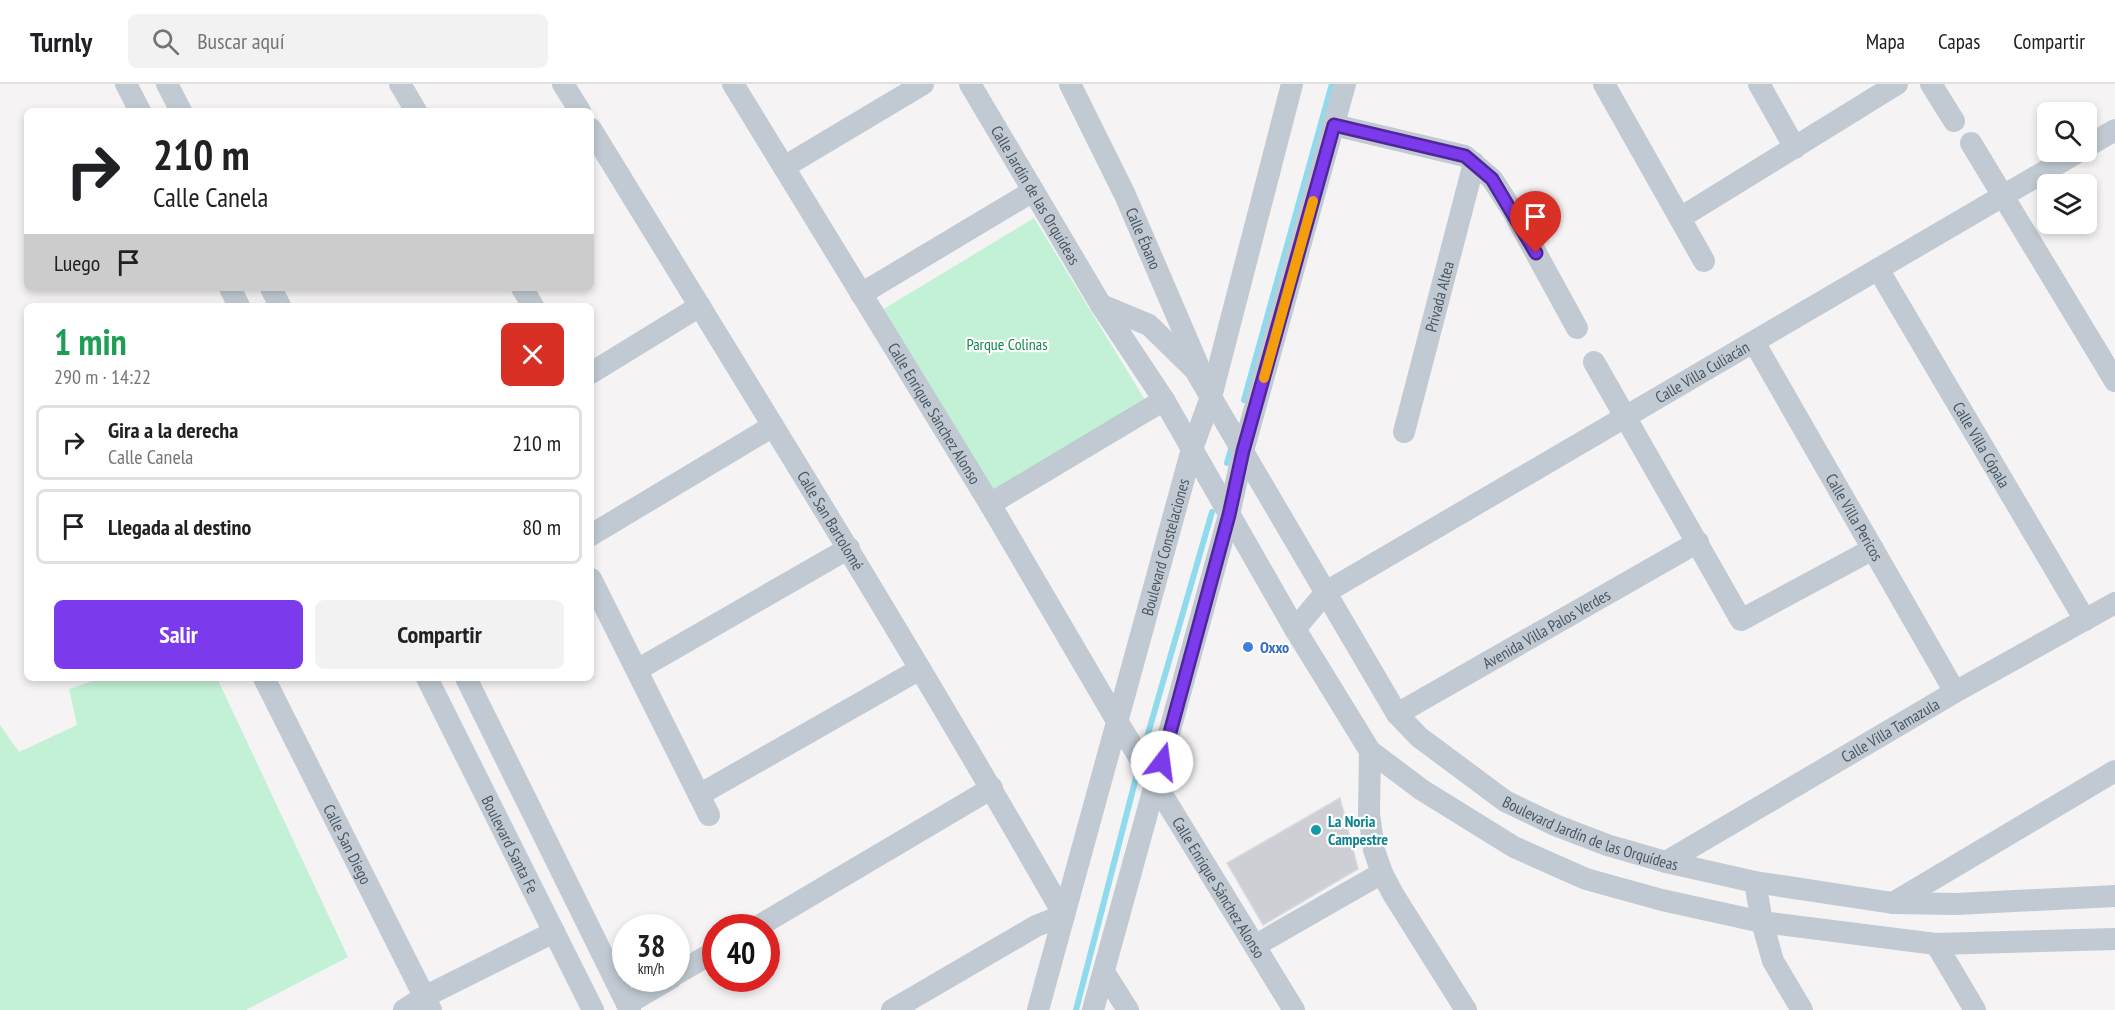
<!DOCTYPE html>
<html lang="es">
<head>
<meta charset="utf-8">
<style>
	body { margin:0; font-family:"PT Sans Narrow",sans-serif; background:#f2f2f2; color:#202124; height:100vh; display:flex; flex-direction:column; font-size:22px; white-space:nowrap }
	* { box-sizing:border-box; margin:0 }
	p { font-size:20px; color:#757577 }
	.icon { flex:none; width:33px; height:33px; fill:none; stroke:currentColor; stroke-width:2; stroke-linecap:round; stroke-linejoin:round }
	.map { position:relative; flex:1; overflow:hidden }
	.details { position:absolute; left:24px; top:219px; width:570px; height:378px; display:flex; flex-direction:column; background:#fff; border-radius:9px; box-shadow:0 3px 9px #0003 }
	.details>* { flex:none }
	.guide { position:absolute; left:24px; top:24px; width:570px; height:183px; border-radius:9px; box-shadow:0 3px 9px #0003; background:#fff; color:#202124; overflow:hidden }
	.buttons { position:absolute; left:2037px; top:18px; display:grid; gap:12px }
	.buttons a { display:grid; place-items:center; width:60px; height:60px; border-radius:9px; background:#fff; box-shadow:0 3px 9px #0003; font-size:30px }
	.speed { position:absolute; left:612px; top:830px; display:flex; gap:12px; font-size:30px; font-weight:700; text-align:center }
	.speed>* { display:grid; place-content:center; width:78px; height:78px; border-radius:50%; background:#fff; box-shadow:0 3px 9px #0003; line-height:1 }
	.speed small { font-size:15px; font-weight:400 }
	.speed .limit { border:9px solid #d22; background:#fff; color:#111 }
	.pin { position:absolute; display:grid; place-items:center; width:51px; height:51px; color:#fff; margin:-62px -26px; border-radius:50% 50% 50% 0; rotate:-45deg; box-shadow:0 0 6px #0007 }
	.pin .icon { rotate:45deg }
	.me { position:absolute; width:66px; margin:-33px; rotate:15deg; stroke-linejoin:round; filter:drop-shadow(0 0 4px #0008) }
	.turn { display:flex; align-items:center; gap:21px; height:126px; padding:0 30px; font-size:27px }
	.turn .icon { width:78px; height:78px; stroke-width:2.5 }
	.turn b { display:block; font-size:42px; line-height:51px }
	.then { display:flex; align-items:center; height:57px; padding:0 30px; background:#0003; gap:12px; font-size:22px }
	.round { display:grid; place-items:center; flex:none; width:63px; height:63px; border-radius:9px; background:#f2f2f2 }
	.overview { display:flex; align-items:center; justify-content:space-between; height:102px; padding:0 30px }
	h1 { font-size:36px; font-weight:700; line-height:45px; color:#1e9e55 }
	.action { display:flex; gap:12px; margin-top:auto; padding:12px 30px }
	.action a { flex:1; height:69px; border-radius:9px; background:#7c3aed; color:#fff; font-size:24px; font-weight:700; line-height:69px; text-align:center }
	.action a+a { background:#f2f2f2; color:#202124 }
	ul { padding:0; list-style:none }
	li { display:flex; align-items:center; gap:18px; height:75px; margin:0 12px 9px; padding:0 18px; border:3px solid #e0e0e0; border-radius:9px }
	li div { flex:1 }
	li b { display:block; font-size:22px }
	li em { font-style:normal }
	header { display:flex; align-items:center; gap:36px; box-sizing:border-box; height:84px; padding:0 30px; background:#fff; border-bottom:2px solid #e0e0e0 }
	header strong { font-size:28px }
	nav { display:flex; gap:33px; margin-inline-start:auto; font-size:21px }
	.search { width:420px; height:54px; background:#f2f2f2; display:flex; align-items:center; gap:15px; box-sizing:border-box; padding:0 21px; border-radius:9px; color:#757577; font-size:22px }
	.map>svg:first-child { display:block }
	.green { fill:#c3f1d5 }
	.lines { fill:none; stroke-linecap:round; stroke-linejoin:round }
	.stream { stroke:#90daee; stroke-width:6 }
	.building { fill:#cdcfd5; stroke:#d7d9de; stroke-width:1.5 }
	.minor { stroke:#c1cad2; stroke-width:22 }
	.route-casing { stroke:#51269a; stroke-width:15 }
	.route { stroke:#7c3aed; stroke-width:10 }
	.slow { stroke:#f59e0b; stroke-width:10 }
	.shop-dot { fill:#3f7fe0; stroke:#fff; stroke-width:2 }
	.culture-dot { fill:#0f9aa8; stroke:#fff; stroke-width:2 }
	.labels { text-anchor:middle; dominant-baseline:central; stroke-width:4.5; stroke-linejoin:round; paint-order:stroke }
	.street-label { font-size:16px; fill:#4a5661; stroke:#fff }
	.park-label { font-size:16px; fill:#17864f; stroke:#fff }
	.shop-label { font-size:16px; font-weight:bold; fill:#366cbe; stroke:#fff; text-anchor:start }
	.culture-label { font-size:16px; font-weight:bold; fill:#0d838f; stroke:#fff; text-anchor:start }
</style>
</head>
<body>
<header>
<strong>Turnly</strong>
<div class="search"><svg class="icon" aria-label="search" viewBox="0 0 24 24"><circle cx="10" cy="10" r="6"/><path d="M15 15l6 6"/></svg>Buscar aquí</div>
<nav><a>Mapa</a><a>Capas</a><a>Compartir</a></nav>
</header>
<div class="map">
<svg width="2115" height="926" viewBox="0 0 2115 926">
	<rect width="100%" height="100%" fill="#f5f3f3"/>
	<!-- green -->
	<g class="green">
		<path d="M1034,134L1148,321L999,414L882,226Z"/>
		<path d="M102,594H217L348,873L246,926H0V641L19,668L77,641L69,605Z"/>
	</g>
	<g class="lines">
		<!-- stream -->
		<g class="stream">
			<path d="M1244,316L1332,0"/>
			<path d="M1227,379L1232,362"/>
			<path d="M1143,667L1212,428"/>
			<path d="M1076,926L1138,686"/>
		</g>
	</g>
	<!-- building -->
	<path class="building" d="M1340,714L1358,785L1263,841L1227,779Z"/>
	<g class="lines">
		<!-- minor -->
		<g class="minor">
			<path d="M126,0L140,27"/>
			<path d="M167,0L181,27"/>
			<path d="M400,0L416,27"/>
			<path d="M563,0L580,27"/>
			<path id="s1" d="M733,0L990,420L1117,637L1294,926"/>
			<path id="s2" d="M970,0L1101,221L1164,316L1295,545L1370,667L1422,706L1514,763L1586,795L1662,816L1762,838L1936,860L2115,855"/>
			<path id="s3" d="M1070,0L1125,111L1198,281"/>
			<path d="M1604,0L1704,177"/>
			<path d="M1759,0L1795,64"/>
			<path d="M1931,0L1954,37"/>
			<path d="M1334,41L1465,72L1492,95L1514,129L1577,244"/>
			<path id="s4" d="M591,45C751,306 912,565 1064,831L1036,842L892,926"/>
			<path d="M1971,59L2115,297"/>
			<path d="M2086,63L2115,46"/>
			<path d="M784,83L923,0"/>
			<path d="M1680,134L1897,0"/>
			<path id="s5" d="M1878,185L2085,536"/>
			<path d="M230,204L239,222"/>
			<path d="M271,204L280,222"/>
			<path d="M522,204L533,222"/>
			<path d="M861,210L1033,107"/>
			<path id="s6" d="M1101,221L1149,241L1195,286L1397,630L1419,653L1505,717L1555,741L1607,761L1666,778L1755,798L1893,819L1956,820L2115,812"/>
			<path id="s7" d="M1754,258L1955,608"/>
			<path d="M1594,278L1741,536L1873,465"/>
			<path d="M591,289L700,222"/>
			<path id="s8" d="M1404,348L1474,79"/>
			<path d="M990,420L1164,316"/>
			<path d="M591,451L773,342"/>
			<path d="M591,495L709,731"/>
			<path id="s9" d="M1295,545L1326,508L2078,68"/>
			<path d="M637,586L849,464"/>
			<path id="s10" d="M264,594L431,926"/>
			<path id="s11" d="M427,594L593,926"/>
			<path d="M466,594L630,926"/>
			<path id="s12" d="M1397,630L1698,458"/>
			<path d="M1370,667L1369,730L1374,766L1382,789L1393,810L1466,926"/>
			<path d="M699,711L920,585"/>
			<path id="s13" d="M1666,778L1955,608L2115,519"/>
			<path d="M1755,798L1762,838L1773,877L1802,926"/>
			<path d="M1893,819L2115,687"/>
			<path d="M757,843L992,704"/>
			<path d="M1936,860L1975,926"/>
			<path d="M1256,861L1382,789"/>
			<path d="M1104,888L1128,926"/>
			<path d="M676,890L716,867"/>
			<path d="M627,920L671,894"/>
			<path d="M404,926L424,913L554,848"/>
			<path id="s14" d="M1038,926L1192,365L1211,313L1292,0"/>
			<path d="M1093,926L1229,431L1243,367L1345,0"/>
		</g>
	</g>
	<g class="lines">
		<!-- route casing -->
		<g class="route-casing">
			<path id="route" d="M1162,678L1229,431L1243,367L1334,41L1465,72L1492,95L1536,169"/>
		</g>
		<!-- route -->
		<use href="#route" class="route"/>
		<!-- slow -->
		<path class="slow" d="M1264,294L1313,117"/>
	</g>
	<!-- markers -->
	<circle class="shop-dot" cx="1248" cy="563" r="6"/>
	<circle class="culture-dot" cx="1316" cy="746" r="6"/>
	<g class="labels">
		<!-- street labels -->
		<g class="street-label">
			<text stroke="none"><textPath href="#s2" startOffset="129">Calle Jardín de las Orquídeas</textPath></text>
			<text stroke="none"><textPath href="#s3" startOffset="171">Calle Ébano</textPath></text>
			<text stroke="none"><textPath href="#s8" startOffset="140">Privada Altea</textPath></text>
			<text stroke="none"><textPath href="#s9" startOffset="484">Calle Villa Culiacán</textPath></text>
			<text stroke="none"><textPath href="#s1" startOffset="386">Calle Enrique Sánchez Alonso</textPath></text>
			<text stroke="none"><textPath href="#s5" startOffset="204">Calle Villa Cópala</textPath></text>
			<text stroke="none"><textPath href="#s7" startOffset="202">Calle Villa Pericos</textPath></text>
			<text stroke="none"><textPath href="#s4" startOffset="459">Calle San Bartolomé</textPath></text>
			<text stroke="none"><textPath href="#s14" startOffset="480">Boulevard Constelaciones</textPath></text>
			<text stroke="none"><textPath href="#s12" startOffset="172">Avenida Villa Palos Verdes</textPath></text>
			<text stroke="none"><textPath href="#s13" startOffset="260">Calle Villa Tamazula</textPath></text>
			<text stroke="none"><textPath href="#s6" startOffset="746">Boulevard Jardín de las Orquídeas</textPath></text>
			<text stroke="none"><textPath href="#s10" startOffset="186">Calle San Diego</textPath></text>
			<text stroke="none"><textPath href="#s11" startOffset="186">Boulevard Santa Fe</textPath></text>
			<text stroke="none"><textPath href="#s1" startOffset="939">Calle Enrique Sánchez Alonso</textPath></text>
		</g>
		<!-- park labels -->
		<g class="park-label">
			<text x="1007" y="260">Parque Colinas</text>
		</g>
		<!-- shop labels -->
		<g class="shop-label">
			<text x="1260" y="563">Oxxo</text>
		</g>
		<!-- culture labels -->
		<g class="culture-label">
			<text x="1328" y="737">La Noria<tspan x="1328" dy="18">Campestre</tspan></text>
		</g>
	</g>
</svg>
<div class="buttons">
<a><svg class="icon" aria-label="search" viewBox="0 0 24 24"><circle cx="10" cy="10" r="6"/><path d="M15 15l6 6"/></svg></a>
<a><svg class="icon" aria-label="layers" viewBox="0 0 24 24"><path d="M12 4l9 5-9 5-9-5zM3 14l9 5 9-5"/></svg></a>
</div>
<div class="speed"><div>38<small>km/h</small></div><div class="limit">40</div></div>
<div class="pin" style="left:1536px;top:169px;background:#d93025"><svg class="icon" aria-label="arrive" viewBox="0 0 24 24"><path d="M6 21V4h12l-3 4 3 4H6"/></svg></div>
<svg class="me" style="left:1162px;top:678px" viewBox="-20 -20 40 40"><circle r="19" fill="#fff"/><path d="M0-13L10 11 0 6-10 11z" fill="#7c3aed"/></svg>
<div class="guide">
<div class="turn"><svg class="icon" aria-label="right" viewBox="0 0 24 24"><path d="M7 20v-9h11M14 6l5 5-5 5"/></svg><div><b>210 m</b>Calle Canela</div></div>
<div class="then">Luego<svg class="icon" aria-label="arrive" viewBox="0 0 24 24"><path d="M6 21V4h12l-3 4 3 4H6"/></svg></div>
</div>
<section class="details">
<div class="overview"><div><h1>1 min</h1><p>290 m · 14:22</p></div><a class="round" style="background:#d93025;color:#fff"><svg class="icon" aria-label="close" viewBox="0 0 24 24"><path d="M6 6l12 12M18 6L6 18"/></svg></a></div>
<ul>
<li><svg class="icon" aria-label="right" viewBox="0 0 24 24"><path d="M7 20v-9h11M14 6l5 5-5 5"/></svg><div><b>Gira a la derecha</b><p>Calle Canela</p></div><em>210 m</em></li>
<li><svg class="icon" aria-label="arrive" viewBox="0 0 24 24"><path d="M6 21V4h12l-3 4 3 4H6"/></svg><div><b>Llegada al destino</b></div><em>80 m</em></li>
</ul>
<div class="action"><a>Salir</a><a>Compartir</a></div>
</section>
</div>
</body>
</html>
